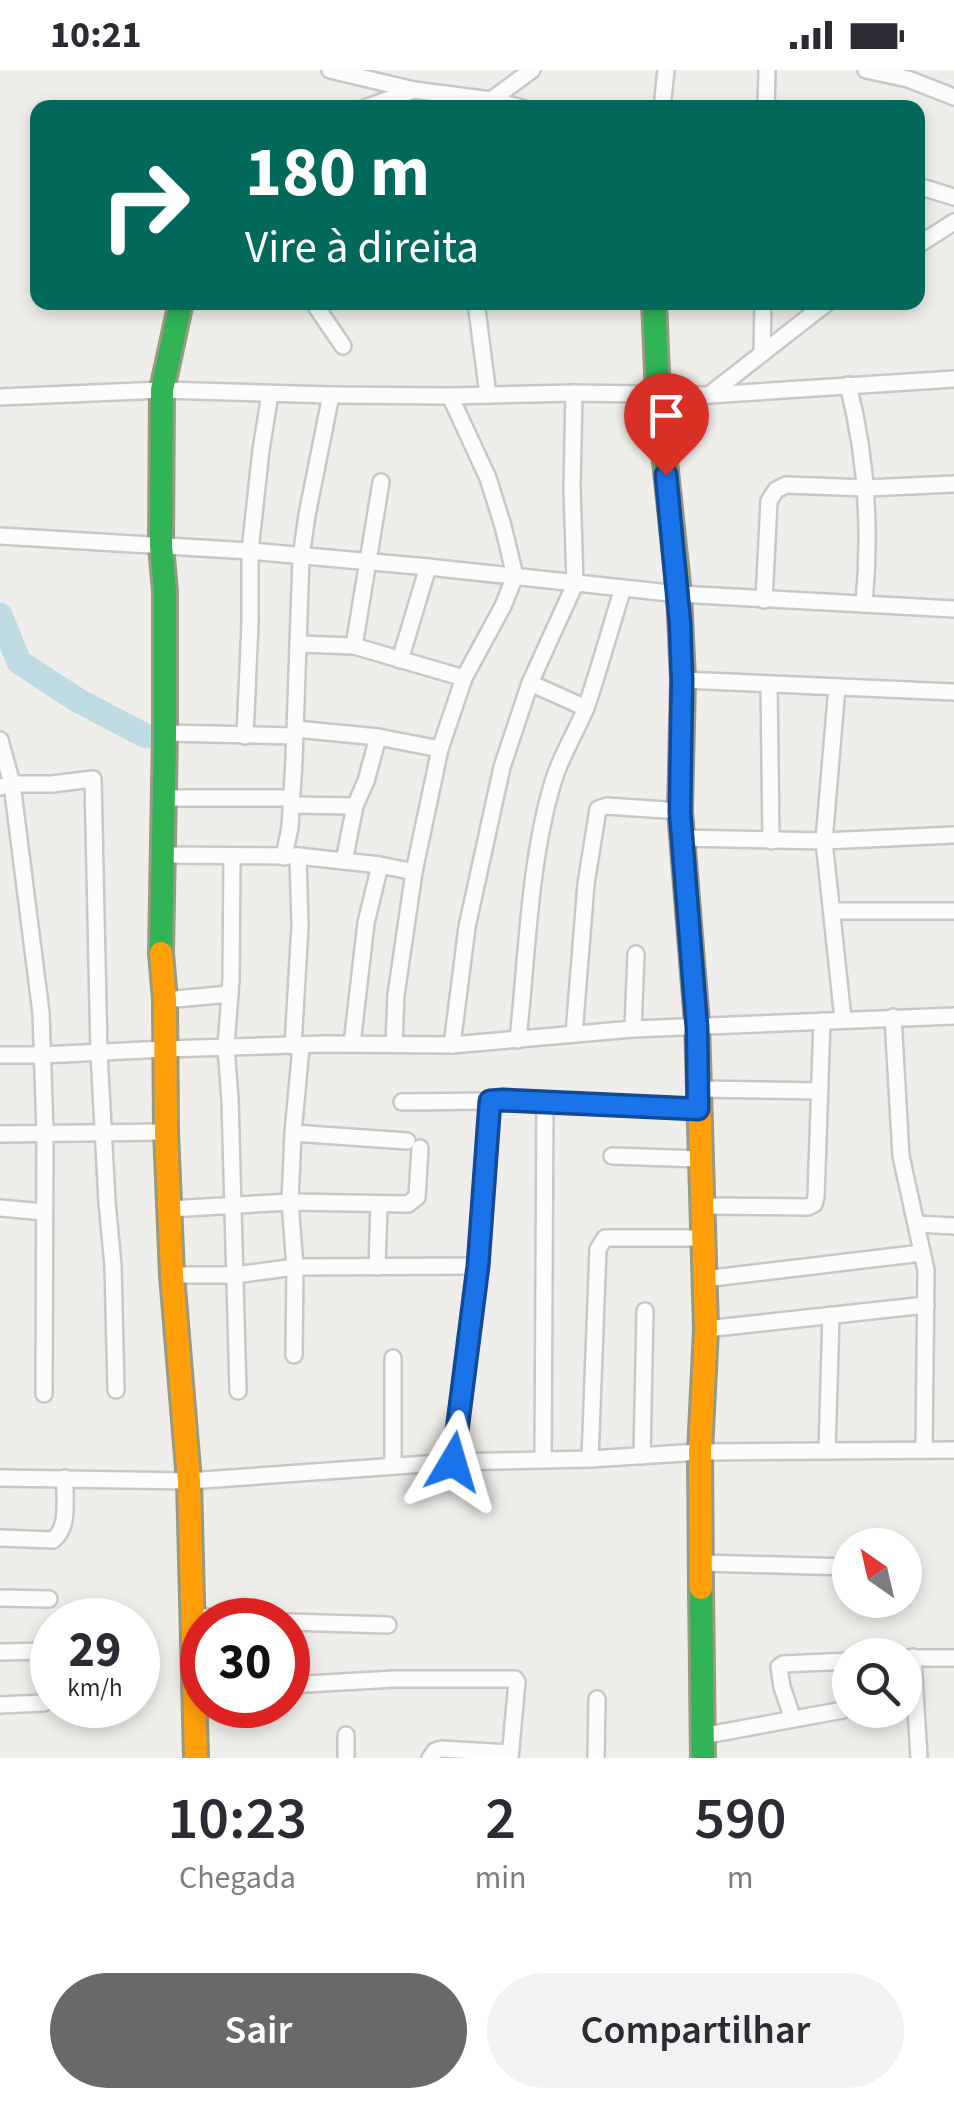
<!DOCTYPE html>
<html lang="pt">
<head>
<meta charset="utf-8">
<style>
	body { margin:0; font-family:"Source Sans 3",sans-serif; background:#f2f2f3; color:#2b2b33; height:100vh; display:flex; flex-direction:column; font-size:38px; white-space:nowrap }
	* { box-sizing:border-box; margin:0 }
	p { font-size:32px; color:#7c7c81 }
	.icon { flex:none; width:55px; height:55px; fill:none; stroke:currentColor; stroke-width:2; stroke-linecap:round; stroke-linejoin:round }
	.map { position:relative; height:1688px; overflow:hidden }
	.side { display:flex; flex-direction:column; background:#fff; flex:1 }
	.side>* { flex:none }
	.guide { position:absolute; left:30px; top:30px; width:895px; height:210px; border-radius:20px; box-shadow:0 5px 15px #0003; background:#00695c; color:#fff; overflow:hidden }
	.needle { width:65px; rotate:326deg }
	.buttons { position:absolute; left:832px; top:1458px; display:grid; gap:20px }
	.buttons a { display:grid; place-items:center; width:90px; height:90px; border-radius:50%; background:#fff; box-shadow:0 5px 15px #0003; font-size:50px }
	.speed { position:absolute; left:30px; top:1528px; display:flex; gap:20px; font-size:50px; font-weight:700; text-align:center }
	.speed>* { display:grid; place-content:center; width:130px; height:130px; border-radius:50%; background:#fff; box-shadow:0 5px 15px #0003; line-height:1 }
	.speed small { font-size:25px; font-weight:400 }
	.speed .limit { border:15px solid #d22; background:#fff; color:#111 }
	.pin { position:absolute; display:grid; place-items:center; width:85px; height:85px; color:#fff; margin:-102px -42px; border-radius:50% 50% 50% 0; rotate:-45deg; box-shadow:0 0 10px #0007 }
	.pin .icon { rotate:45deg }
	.me { position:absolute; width:110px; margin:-55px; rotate:7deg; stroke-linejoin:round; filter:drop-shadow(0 0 8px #0008) }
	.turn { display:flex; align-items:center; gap:35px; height:210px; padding:0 50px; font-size:45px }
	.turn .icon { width:130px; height:130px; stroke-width:2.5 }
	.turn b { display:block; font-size:70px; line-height:85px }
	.eta { display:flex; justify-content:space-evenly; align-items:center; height:170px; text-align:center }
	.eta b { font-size:60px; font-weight:600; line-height:70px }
	.primary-button { display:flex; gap:20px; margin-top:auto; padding:20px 50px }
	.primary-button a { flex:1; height:115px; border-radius:60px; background:#6a6968; color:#fff; font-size:40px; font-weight:600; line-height:115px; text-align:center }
	.primary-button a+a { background:#f2f2f3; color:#2b2b33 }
	.status { display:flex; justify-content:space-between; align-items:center; height:70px; padding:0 50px; background:#fff; direction:ltr }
	.status svg { height:28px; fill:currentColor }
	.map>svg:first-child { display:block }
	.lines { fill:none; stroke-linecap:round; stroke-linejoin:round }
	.river { stroke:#bfdbe3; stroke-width:25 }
	.street-casing { stroke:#c9c8c7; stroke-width:20 }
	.fast-casing { stroke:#999a82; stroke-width:28 }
	.slow-casing { stroke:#999a82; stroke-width:28 }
	.street { stroke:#fdfcfc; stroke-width:15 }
	.fast { stroke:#30b455; stroke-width:22 }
	.slow { stroke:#ff9f0a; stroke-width:22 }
	.route-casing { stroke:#114b97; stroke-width:25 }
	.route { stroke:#1a73e8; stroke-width:18 }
</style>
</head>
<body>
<div class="status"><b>10:21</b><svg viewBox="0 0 49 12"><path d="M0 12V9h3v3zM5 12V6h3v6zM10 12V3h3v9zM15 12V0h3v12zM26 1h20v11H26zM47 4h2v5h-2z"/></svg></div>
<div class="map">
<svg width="954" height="1688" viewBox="0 0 954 1688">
	<rect width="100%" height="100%" fill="#f0eeeb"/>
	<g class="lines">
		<!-- river -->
		<path class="river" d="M0,545L19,592L79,631L146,666"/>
		<!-- street casing -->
		<g class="street-casing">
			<g id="street">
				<path d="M330,0L414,20"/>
				<path d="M866,0L908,9L954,27"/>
				<path d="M491,30L522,38"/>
				<path d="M365,38L414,20L491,30L532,0"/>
				<path d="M662,38L666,0"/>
				<path d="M766,38L767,0"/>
				<path d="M918,116L954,127"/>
				<path d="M918,175L954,152"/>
				<path d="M313,232L343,276"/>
				<path d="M476,232L488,325"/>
				<path d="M762,282L763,232"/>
				<path d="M848,315C867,388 871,459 864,534"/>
				<path d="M709,325L828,232"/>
				<path d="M0,327L162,320L331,325L450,326L574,323L709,325L954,309"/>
				<path d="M0,466L250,481L428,497L679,524L954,539"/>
				<path d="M764,530L769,431L776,420L786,415L867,418L954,414"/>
				<path d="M300,574L354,576L464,608"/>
				<path d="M354,576L381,412"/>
				<path d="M400,590L428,497"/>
				<path d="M683,610L954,622"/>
				<path d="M530,613L586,638"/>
				<path d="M769,614L771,771"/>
				<path d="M837,617L824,771L843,949"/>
				<path d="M296,659L378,667L440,679"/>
				<path d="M165,663L295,666"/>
				<path d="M245,666L250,553V481L261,380L270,324"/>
				<path d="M0,670L12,714L41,943L45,1063L44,1324"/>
				<path d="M0,717L12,714H52L93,709L99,983L107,1132L113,1196L116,1320"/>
				<path d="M163,728H291"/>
				<path d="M291,735L355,736"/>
				<path d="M682,768L824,771L954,765"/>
				<path d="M163,785L298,786L380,795L414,802"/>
				<path d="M232,787L231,909L226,977L230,1030L238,1321"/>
				<path d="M284,787L290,757L294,690L301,487L307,445L331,325"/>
				<path d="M344,791L355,736L366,711L378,667"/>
				<path d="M832,841H954"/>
				<path d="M165,930L230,924"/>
				<path d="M893,947L901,1086L926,1200L924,1380"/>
				<path d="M633,959L636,884"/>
				<path d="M574,964L586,814L598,739L607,736L680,741"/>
				<path d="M518,970C527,886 529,792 553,712C561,685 577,661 587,635C600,596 611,556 623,518"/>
				<path d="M352,974L366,853L380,795"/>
				<path d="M394,974L396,925L414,802L440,679L464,608L503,536L515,506L503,456L488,408L450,326"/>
				<path d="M452,975L467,857L502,697L530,613L575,514L572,417L574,323"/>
				<path d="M293,976L300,856L298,786"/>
				<path d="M0,985H42L165,979L324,974L452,975L633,959L954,946"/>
				<path d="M699,1019L820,1021"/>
				<path d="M402,1032L490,1031"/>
				<path d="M293,1063L407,1071"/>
				<path d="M0,1064L166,1062"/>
				<path d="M612,1086L700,1089"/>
				<path d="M703,1136L808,1137L814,1134L816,1127L822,951"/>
				<path d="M0,1138L44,1142"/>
				<path d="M169,1139L290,1132L408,1134L417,1127L420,1078"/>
				<path d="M917,1154L954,1156"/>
				<path d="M377,1197L379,1134"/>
				<path d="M172,1205H235L295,1197L478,1196"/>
				<path d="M704,1209L922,1183"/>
				<path d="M706,1259L926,1235"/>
				<path d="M294,1285L295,1197L290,1132L293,1063L301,977"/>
				<path d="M393,1288V1395"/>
				<path d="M827,1381L831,1245"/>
				<path d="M642,1386L645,1241"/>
				<path d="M590,1389L598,1179L605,1168H702"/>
				<path d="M543,1390L545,1032"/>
				<path d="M453,1392L478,1196L490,1031L698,1039"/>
				<path d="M0,1408L189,1411L453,1392L590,1389L700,1382L954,1380"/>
				<path d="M0,1468L53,1470C70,1457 64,1429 65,1408"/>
				<path d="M702,1493L850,1497"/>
				<path d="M905,1497H907"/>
				<path d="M0,1528L49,1529"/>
				<path d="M191,1546L250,1550"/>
				<path d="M288,1552L388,1555"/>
				<path d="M0,1582L47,1581"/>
				<path d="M913,1587L919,1688"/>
				<path d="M905,1588H954"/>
				<path d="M288,1615L395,1609H515L517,1612L510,1688"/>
				<path d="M0,1635L44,1633"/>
				<path d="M793,1649L782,1617L779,1597L783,1594L850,1591"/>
				<path d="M346,1665V1688"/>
				<path d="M702,1666L843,1640"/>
				<path d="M430,1688L435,1681L441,1679L510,1683"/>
				<path d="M596,1688L597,1629"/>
			</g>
		</g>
		<!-- fast casing -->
		<g class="fast-casing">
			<g id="fast">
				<path d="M654,232L658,325L679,524L683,610L680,741L697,953"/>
				<path d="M161,883L165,663V522L161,475L162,320L181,232"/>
				<path d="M701,1518L703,1688"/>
			</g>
		</g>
		<!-- slow casing -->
		<g class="slow-casing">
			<g id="slow">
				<path d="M161,883L165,930L166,1062L172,1205L189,1411L196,1688"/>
				<path d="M697,953L706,1259L700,1382L701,1518"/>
			</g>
		</g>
		<!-- street -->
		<use href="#street" class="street"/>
		<!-- fast -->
		<use href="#fast" class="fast"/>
		<!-- slow -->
		<use href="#slow" class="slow"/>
	</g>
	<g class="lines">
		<!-- route casing -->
		<g class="route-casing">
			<path id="route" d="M453,1392L478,1196L490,1031L503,1030L698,1039L697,958L680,742L682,610L680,553L666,405"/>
		</g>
		<!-- route -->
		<use href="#route" class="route"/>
	</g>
</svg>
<div class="buttons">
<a><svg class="needle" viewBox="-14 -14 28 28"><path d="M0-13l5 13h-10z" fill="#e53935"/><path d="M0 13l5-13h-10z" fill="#7c7c81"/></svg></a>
<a><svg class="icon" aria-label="search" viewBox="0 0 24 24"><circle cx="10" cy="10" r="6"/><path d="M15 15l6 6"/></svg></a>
</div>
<div class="speed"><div>29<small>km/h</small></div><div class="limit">30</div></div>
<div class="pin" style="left:666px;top:405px;background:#d93025"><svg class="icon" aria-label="arrive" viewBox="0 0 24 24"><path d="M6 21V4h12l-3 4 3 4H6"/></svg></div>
<svg class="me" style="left:453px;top:1392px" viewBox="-20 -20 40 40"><path d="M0-17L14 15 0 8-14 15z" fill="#1a73e8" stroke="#fff" stroke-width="4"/></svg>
<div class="guide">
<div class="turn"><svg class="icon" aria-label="right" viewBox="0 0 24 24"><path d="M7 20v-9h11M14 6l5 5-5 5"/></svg><div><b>180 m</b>Vire à direita</div></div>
</div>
</div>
<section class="side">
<div class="eta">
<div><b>10:23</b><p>Chegada</p></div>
<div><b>2</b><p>min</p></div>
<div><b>590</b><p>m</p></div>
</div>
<div class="primary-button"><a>Sair</a><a>Compartilhar</a></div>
</section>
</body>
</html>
